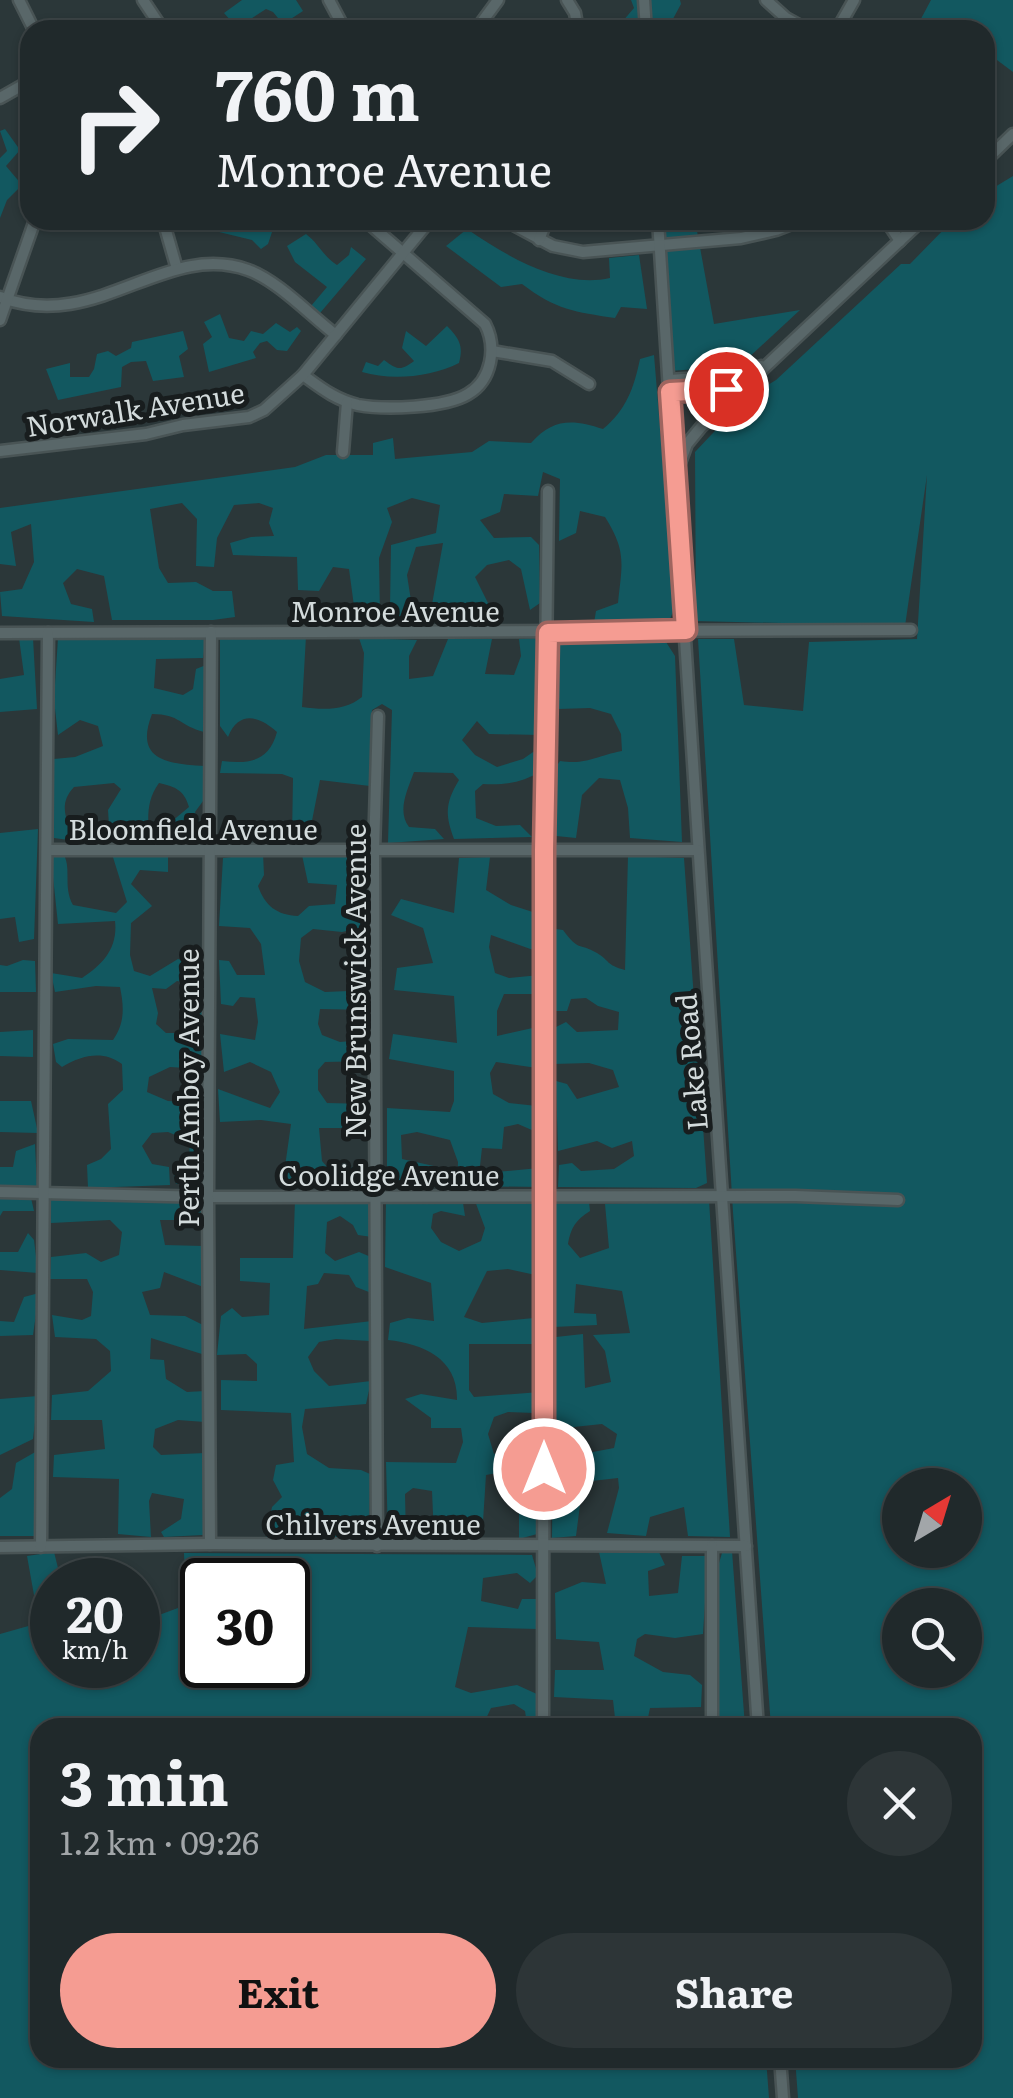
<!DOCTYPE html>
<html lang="en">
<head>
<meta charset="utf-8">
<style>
	body { margin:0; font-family:Literata,serif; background:#2d3537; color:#f1f3f6; height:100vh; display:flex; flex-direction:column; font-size:38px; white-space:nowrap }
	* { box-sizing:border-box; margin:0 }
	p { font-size:32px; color:#a2a6a9 }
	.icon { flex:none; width:55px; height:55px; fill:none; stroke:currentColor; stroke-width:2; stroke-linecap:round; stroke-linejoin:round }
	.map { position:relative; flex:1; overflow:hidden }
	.details { position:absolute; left:30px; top:1718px; width:952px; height:350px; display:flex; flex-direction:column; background:#20292b; border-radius:30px; box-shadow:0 2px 8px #0004,0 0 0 2px #3d4547 }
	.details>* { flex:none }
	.guide { position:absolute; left:20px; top:20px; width:975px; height:210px; border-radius:30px; box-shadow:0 2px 8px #0004,0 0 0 2px #3d4547; background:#20292b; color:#f1f3f6; overflow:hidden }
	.needle { width:65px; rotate:38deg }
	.fabs { position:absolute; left:882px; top:1468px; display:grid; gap:20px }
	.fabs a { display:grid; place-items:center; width:100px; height:100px; border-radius:50%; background:#20292b; box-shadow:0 2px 8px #0004,0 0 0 2px #3d4547; font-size:50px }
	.speed { position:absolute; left:30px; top:1558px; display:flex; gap:20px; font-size:50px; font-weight:700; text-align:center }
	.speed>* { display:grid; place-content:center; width:130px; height:130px; border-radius:50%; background:#20292b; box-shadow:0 2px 8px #0004,0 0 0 2px #3d4547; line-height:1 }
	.speed small { font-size:25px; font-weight:400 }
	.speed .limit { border:5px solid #111; border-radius:15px; background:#fff; color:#111 }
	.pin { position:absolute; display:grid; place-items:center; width:85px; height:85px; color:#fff; margin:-42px; border:5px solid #fff; border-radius:50%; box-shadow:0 2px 10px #0007 }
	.me { position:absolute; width:110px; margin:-55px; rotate:0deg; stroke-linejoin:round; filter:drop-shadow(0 0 8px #0008) }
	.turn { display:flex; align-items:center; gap:35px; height:210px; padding:0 30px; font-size:45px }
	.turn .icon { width:130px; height:130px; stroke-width:2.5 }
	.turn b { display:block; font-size:70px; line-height:85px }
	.round { display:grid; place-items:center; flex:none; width:105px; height:105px; border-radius:52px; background:#2d3537 }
	.summary { display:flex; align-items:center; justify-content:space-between; height:170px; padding:0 30px }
	h1 { font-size:60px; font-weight:700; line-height:75px }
	.action { display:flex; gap:20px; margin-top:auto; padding:20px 30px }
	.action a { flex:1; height:115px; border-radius:60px; background:#f59c92; color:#111; font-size:40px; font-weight:700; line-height:115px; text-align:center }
	.action a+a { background:#2d3537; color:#f1f3f6 }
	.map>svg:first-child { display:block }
	.green { fill:#125860; fill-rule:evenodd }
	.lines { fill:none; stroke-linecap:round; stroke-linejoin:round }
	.minor-casing { stroke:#495455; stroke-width:15 }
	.minor { stroke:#596769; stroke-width:10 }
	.route-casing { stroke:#9f655f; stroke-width:25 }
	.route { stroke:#f59c92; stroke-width:18 }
	.labels { text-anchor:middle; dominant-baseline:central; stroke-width:10; stroke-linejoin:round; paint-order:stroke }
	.street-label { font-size:28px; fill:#d3dbdc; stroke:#181d1e }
</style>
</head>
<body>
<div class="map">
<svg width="1013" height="2098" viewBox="0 0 1013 2098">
	<rect width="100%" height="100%" fill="#2b3739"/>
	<!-- green -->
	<g class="green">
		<path d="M242,0H296L303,11L283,24L273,12L266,9L243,24L239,19L231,21L224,13Z"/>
		<path d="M631,0H680L681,4L667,30H621L622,22L634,8Z"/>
		<path d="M931,0H1013V72L985,51V30H915Z"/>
		<path d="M5,129L20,150L6,166L22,185L7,200L0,218V158L7,151L0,131Z"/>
		<path d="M1013,176V2098H798L795,2058H972V1728L771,1727L733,1212L698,639H734L744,705L803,711L809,642L917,639L927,475L905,626L696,621L695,452L746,398L776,380L901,264H910L953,220H985V193ZM900,1485H965V1550H900ZM900,1605H965V1670H900Z"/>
		<path d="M219,220H276L268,244L261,249L252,240L219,232Z"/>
		<path d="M657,220H695L714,324L800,310L746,360L730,367L668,371Z"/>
		<path d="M467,229C506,256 561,289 610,278L609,258L639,255L647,309L621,307L615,318C575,312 556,310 522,284L501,287L446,246Z"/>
		<path d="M306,234C319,244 323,256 337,265L349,255L351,247L366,259L320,313L311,306L327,287L295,262L287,246Z"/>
		<path d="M220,314L229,338L244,341L251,331L263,334L276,323L290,332L297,327L301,331L287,351L277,350L267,341L260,343L253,352L256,358L209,372L203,344L212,337L204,322Z"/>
		<path d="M447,326C459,338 464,346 459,363C431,377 392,381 362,372L366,362L378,366L384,360C397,370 401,371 414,361L402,348L406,331L426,346Z"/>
		<path d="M183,331L188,349L179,356L184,377L153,381L146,361L131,362L122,367L121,387L58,400L46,369L70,363V377H89L94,369L97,354L108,351L116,356L131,348L132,342Z"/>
		<path d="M654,355L675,607L670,619L594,623L596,611L618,603C622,564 627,552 605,517L580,511L576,533L559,541L560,479L543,472L538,496L504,494L500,512L480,520L494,538L531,537L539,545L540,603L530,610L521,569L509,560L487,565L475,577L498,623L436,621L431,610L443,543L416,547L407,575L414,620L395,623L390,608L391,545L436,533L440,505L412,498L387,508L392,522L379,558L380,617L356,621L349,569L333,567L319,591L298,590L297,557L233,555L230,543L251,537L274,536L269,523L273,508L259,503L234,505L217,538L214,567L196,566L197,519L182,503L150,509L159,568L168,583L196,582L213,591H232L235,617L213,620H112L104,576L77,569L63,583L71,604L92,609L94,622L2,616L0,592L22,589L34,562L31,524L11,532L16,566L0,564V508L295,467L326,455H373V443L393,438L395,459L472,452L489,441L531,443C553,418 573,419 603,429C626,410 634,388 640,359Z"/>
		<path d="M220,636H306L302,707C323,710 345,711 362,697L364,653L359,638L417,640L409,656V679L433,676L448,639H492L485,674L514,675L521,656L519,639L540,638V735L489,734L477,721L462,740L475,755L497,767L523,759L536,750L541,771C522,783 505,785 483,784L475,791L476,818L496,826L520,825L532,837L454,839C445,815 445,803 459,780L453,773L414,772C407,791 397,811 409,827L435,829L444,839L388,843L392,710L382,704L372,710L370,786L320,780L309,836L292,838L293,778L282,774L220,773L222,761C249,764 269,762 277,732C259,716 239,710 228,737L220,726Z"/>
		<path d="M206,637L203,658L156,659L154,688L183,695L193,689L196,669L206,665L204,732C180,726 180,714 152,714C134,760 167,764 205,766L206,797L195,812L203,832L181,839H165L171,822L189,807C184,790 176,787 159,783C146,801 148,817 149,838L110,841L108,810L121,789L114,783L74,787C57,805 67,822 76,841L54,838V759L75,757L103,746L98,726L80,720L58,735L54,700L58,638Z"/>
		<path d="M19,638H33L37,709L0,712V679L24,675Z"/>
		<path d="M557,640L666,642L675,656L682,842L630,838L628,808L620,780L599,778L582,795L576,838L556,836L554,770L560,761C588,765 595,756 622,751L621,734L611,714L590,708L558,709Z"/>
		<path d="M38,829L34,939L19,942L15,917L0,919V833Z"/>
		<path d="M62,852C73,867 62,885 73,905L116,913L127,902L112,854L168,856V872L140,870L131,884L152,906L131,923L130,955L134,971L150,976L178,959L205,969V987L177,981L166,989L152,988L158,1013L156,1024L166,1033H186L187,1004H205L202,1069L170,1067L149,1077L147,1092L168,1101L184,1102L201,1086L205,1114L204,1184H176L173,1168L189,1159L190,1141L168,1132L152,1133L142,1146L152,1164L169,1167L170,1185L88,1188L87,1165L101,1159L111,1149L108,1104L123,1090L122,1064C103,1050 82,1055 62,1067L56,1062L53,1044L68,1039L113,1040C125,1023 124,1007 120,987L96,986L55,992L51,973L82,978C104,964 118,947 115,921L58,924L51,858Z"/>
		<path d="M263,853L264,875L258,886C265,906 277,915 298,916L309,906L335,904L337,885L308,883L302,855L373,858L372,925L342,932L313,929L301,938L299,961L305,982L325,992L372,990L370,1010L320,1009L318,1024L322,1035L340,1042L363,1040L370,1061L325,1062L318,1070V1090L327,1103L368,1104L370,1128H319L322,1161L328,1168L369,1167L367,1187L282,1188L291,1124L261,1120L220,1122L218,1089L270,1108L280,1092L271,1072L250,1062L224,1072L220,1034L255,1040L258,1022L255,998L240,997L233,1006L221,1004L219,960L229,961L237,975H265L261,944L250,928L219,926L223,858Z"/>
		<path d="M628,856L684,858L707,1183L696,1188L558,1187L559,1165L572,1163L581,1171L614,1169L634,1156L632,1141L612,1148L597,1141L558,1151L556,1081L567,1084L577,1099L619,1087L613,1070L589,1063L553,1064L554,1028L566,1022L577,1032L618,1030L619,1012L598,1006L586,998L571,999L567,1011H555V929L563,930C579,952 578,942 597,953C610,961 606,965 625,970Z"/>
		<path d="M490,857L486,890L511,905L539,914L536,951L491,935L489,947L495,973L509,978L540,975L538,994H504L497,1011V1036L537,1027V1068L496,1062L490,1073L493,1094L509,1103L537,1106L541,1134L518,1124L504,1127L502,1149L482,1148L480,1166L496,1172L539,1168V1187L457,1186L458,1162L450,1140L417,1132L401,1135L402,1159L443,1168L445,1186L387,1183V1108L450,1112L454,1101V1071L389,1059L393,1034L457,1043L454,996L394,990L397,968L433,963L423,928L391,915L401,899L454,913L459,858Z"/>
		<path d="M23,960L35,961L36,992H0V965L7,966Z"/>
		<path d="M33,1030V1057L0,1056V1032Z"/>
		<path d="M0,1101H31L38,1133L0,1132Z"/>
		<path d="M35,1144L37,1187L0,1188V1167H13L16,1151Z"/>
		<path d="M0,1197L31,1198L34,1211H3L0,1216Z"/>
		<path d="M51,1197L205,1202V1220H160L165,1245L203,1246L206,1288L164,1272L160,1288L142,1292L150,1315L185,1316L203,1325L205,1355L151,1338L150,1359L164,1360L166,1379L187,1392L205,1391V1422L178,1420L155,1429L153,1447L161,1455L205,1453L203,1535L164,1537L161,1532L181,1519L184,1499L152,1493L149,1501L151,1537L118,1534L119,1479L53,1477L54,1455L105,1449L102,1420H51L52,1395L88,1391L111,1371L110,1351L96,1339L55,1337L52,1315L82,1320L91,1316L93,1292L87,1279H50L51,1257L86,1253L101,1262L119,1255L122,1232L110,1220L51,1223Z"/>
		<path d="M295,1200L372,1202V1237L358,1235L353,1225L340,1216L327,1222L325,1253L335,1261L359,1252L371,1257L374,1294L356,1287L349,1275L324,1273L318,1284L307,1286L304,1329L372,1321L370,1341L336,1339L319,1342L308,1357L314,1371L329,1386L371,1381L366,1404L305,1409L302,1427L307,1454L329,1468L361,1470L370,1474L369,1534L336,1540L266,1537L272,1507L282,1497L273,1480L276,1465L294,1462L291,1413L221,1410V1380L257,1381V1364L246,1354L217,1355L221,1316L232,1308L242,1317L269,1315L270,1283L240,1281V1258H293Z"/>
		<path d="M386,1200L463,1203L465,1216L441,1211L433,1214L431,1228L441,1242L459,1251L481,1241L485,1228L475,1201L537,1204L540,1276L508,1269L487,1271L464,1317L482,1323L534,1318L536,1344H469V1390L474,1397L540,1392L534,1413L508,1412L494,1417L488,1434L494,1454L536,1446L537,1534L519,1539V1476L502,1472L486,1475L482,1537L434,1536L432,1491L413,1488L405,1494L406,1537H388L386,1462L456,1463L463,1442L461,1428H431V1418L405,1399L421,1394L457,1400C458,1359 424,1344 388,1340L390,1323L408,1318L434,1321L431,1283L385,1267Z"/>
		<path d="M709,1200L730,1537L688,1536L684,1507L650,1517L646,1536L607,1533L619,1488L618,1478L583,1482L576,1536L552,1538L553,1453L557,1445L577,1455L614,1448L617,1434L602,1424L555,1429L552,1366L556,1337L583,1334L585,1388L611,1382L605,1351L593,1335L630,1333L622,1291L576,1284L574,1313L596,1314L597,1325L553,1327L552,1244L556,1203L589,1202L590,1211C576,1220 571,1227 568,1244L580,1258L609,1248L605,1204Z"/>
		<path d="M28,1233L34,1240L38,1273L0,1270V1252H18Z"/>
		<path d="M39,1293L33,1335L0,1336V1321L14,1322L24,1297Z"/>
		<path d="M38,1396L33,1439L0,1455V1399Z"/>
		<path d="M37,1451L35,1536H0V1498L12,1489L16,1463Z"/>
		<path d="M658,1550L665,1565L648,1571L649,1596L678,1593L682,1556H708L703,1634L675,1638L645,1634L637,1639L634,1656L663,1672L690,1675L702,1685L701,1707L650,1708L646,1727H616L613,1700L554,1697L555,1670H604L599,1642L556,1639L555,1593L582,1582L606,1584L599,1552Z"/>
		<path d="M732,1551L745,1727H719L716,1573L722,1553Z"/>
		<path d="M54,1552L61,1580H52V1665H138V1614L151,1618L186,1605L184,1553L532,1555L538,1575L530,1583L517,1573L483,1578L481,1601L518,1609L522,1599H538V1629L468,1627L455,1687L471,1693L517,1685L539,1695L538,1722L527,1724L525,1711L514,1704L491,1708L482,1727L40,1728V2058H766L769,2098H0V1634L39,1623L27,1556ZM202,1580H288V1665H202Z"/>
	</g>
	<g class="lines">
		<!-- minor casing -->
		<g class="minor-casing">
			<g id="minor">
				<path d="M19,0L34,30"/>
				<path d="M143,0L163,30"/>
				<path d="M329,0L345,30"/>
				<path d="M567,0L575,13L578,30"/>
				<path d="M644,0L646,30"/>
				<path d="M766,0L786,18L808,30"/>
				<path d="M476,30L498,0"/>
				<path d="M837,30L854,0"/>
				<path d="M0,98L30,81"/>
				<path d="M985,161L1013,134"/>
				<path d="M163,220L177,269"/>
				<path d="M504,220L553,246L583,252L741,238L776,230L802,220"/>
				<path d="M658,220C689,723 724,1225 758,1728"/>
				<path d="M886,220L900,241"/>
				<path d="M539,240L547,220"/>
				<path d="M0,297C96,334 165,240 248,270C277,280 311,316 336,335"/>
				<path d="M0,320L35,220"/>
				<path d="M492,351L552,361L589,384"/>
				<path d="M303,375C321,388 336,400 358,405C384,410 445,408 468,394C492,380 497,347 485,324L365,220"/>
				<path d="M669,380L732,376L761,366"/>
				<path d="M670,392L726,389L748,383"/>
				<path d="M0,451L146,434L183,425L249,417L264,410L303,375L430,220"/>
				<path d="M343,452L347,402"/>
				<path d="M677,471L687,444L701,427L922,220"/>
				<path d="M0,633L911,630"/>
				<path d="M47,850H698"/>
				<path d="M0,1192L208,1197L796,1196L898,1200"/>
				<path d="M210,1544L208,1197L211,632"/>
				<path d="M377,1546L374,851L378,716"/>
				<path d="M0,1547L210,1544L746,1546"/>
				<path d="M41,1547L48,633"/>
				<path d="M543,1728L544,850L548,491"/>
				<path d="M712,1728V1546"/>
				<path d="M780,2058L783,2098"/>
			</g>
		</g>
		<!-- minor -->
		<use href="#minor" class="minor"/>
	</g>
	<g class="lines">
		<!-- route casing -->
		<g class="route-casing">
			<path id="route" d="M544,1469V850L548,633L686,630L670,392L726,389"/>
		</g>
		<!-- route -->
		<use href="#route" class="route"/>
	</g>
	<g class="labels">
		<!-- street labels -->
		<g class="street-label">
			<text transform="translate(135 408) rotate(-9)">Norwalk Avenue</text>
			<text x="395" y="610">Monroe Avenue</text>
			<text x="193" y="828">Bloomfield Avenue</text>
			<text transform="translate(354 981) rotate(-90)">New Brunswick Avenue</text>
			<text transform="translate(690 1062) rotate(-95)">Lake Road</text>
			<text transform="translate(187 1088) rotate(-90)">Perth Amboy Avenue</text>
			<text x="389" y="1174">Coolidge Avenue</text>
			<text x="373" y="1523">Chilvers Avenue</text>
		</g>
	</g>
</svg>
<div class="fabs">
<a><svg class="needle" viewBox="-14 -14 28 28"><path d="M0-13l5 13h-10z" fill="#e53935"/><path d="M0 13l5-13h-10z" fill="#a2a6a9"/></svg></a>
<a><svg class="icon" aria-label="search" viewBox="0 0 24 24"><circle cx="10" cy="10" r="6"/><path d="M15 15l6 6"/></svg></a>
</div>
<div class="speed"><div>20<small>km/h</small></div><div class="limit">30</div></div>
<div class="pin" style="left:726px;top:389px;background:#d93025"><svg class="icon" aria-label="arrive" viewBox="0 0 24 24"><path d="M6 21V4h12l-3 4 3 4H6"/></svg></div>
<svg class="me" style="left:544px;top:1469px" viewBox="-20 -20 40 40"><circle r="17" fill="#f59c92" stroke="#fff" stroke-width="3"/><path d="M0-11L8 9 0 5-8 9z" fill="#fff"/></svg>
<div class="guide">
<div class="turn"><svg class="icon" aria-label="right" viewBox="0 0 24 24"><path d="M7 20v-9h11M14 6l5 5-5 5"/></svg><div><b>760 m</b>Monroe Avenue</div></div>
</div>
<section class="details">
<div class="summary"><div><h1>3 min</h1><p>1.2 km · 09:26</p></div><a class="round"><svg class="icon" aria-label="close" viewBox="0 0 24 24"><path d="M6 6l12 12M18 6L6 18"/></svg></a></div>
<div class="action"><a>Exit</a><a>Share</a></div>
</section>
</div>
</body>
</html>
